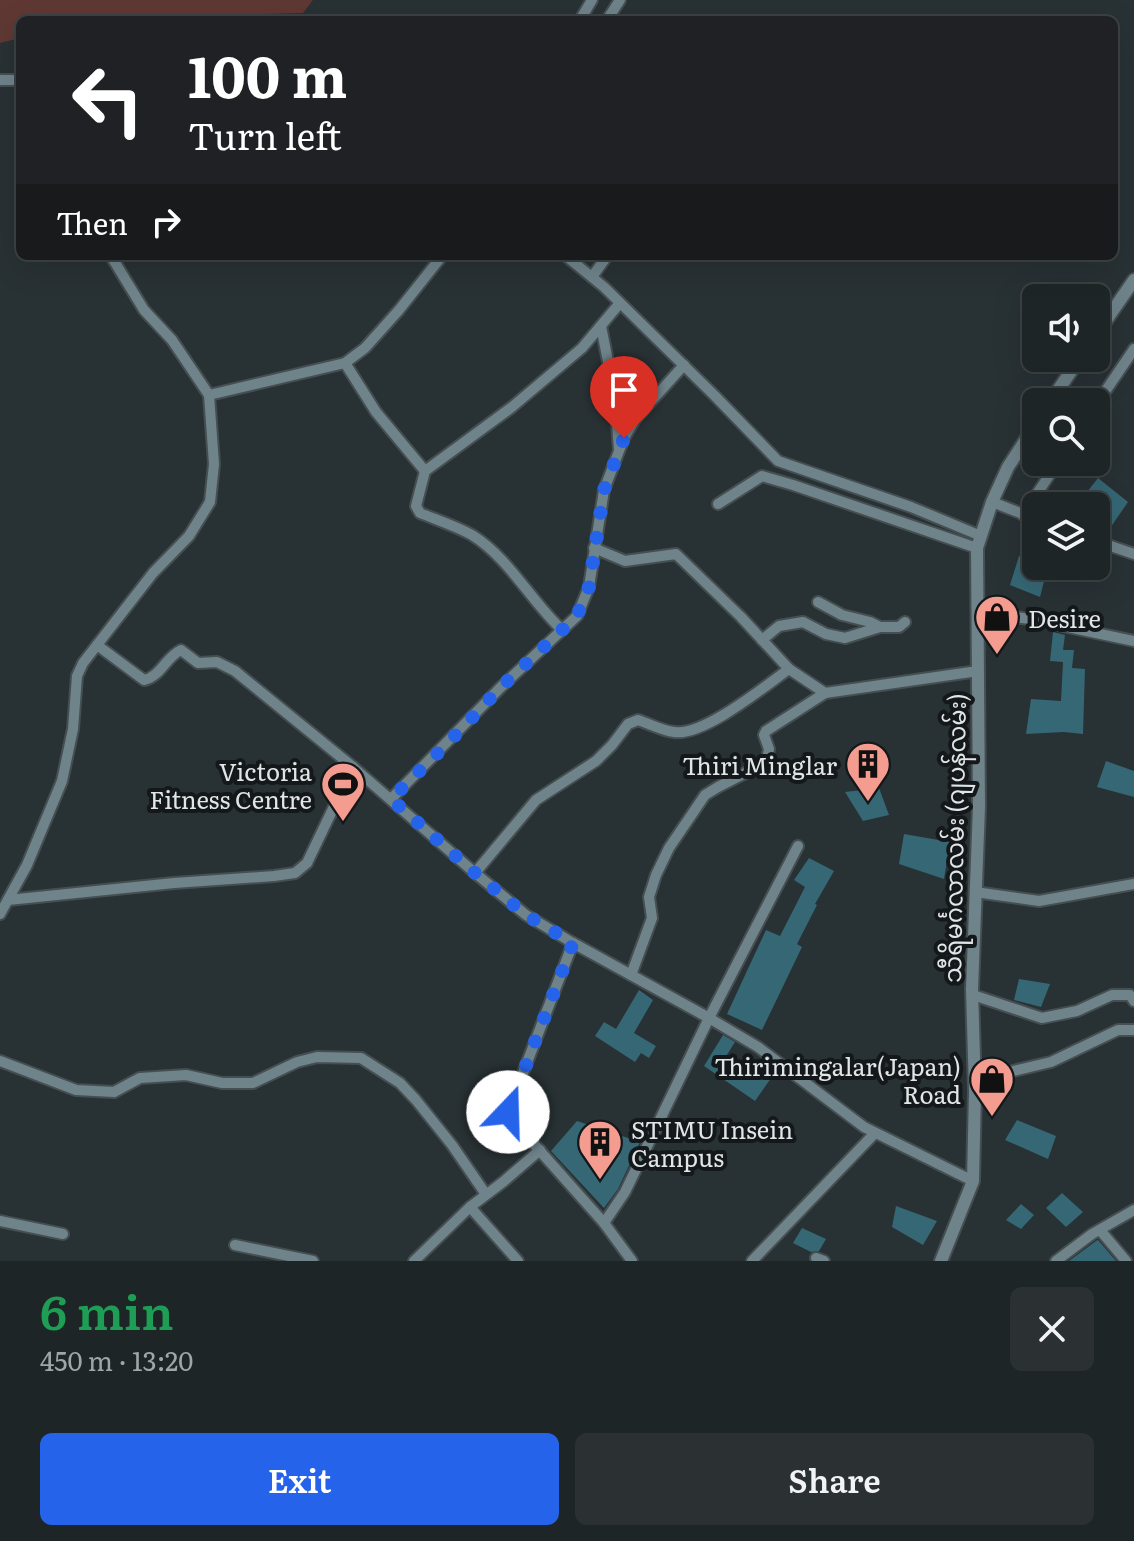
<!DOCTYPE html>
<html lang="en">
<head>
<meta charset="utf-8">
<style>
	body { margin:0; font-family:Literata,"Noto Sans Myanmar",serif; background:#2b3133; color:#f1f3f6; height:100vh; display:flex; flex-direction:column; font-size:30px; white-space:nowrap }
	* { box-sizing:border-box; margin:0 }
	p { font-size:26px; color:#a1a5a7 }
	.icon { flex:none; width:44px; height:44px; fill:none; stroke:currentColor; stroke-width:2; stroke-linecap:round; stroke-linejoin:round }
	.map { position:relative; height:1261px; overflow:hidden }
	.side { display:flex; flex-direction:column; background:#1e2527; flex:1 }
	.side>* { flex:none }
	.banner { position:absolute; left:16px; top:16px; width:1102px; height:244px; border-radius:12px; box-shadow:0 8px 32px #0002,0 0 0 2px #3c4244; background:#202124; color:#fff; overflow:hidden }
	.controls { position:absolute; left:1022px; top:284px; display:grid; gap:16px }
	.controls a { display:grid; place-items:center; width:88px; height:88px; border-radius:12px; background:#1e2527; box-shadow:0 8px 32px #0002,0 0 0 2px #3c4244; font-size:40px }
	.pin { position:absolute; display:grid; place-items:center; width:68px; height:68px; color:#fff; margin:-82px -34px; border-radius:50% 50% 50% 0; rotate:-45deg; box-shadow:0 0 8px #0007 }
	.pin .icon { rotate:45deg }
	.me { position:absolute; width:88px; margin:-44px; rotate:21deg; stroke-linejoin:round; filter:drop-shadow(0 0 6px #0008) }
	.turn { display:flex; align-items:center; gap:28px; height:168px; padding:0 40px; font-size:36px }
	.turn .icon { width:104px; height:104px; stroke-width:2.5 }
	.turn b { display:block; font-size:56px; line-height:68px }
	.then { display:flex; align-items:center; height:76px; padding:0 40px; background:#0003; gap:16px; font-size:30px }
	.round { display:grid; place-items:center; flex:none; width:84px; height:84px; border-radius:12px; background:#2b3133 }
	.head { display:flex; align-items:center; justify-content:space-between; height:136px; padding:0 40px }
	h1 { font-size:48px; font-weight:600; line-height:60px; color:#1e9e55 }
	.primary-button { display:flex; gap:16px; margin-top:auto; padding:16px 40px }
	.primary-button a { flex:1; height:92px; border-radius:12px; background:#2563eb; color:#fff; font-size:32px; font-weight:600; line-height:92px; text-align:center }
	.primary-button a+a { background:#2b3133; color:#f1f3f6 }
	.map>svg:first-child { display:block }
	.green { fill:#5f3833 }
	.building { fill:#366775 }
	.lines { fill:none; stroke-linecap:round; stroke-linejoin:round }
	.minor-casing { stroke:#454e51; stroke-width:14 }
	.tertiary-casing { stroke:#454e51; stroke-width:16 }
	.minor { stroke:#6f838a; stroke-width:10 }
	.tertiary { stroke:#6f838a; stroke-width:12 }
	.route { stroke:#2563eb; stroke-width:14; stroke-dasharray:0 25.2 }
	.labels { text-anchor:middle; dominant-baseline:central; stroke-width:8; stroke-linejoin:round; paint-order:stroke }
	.poi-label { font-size:24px; fill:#e0e6e8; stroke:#14181a; text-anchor:end }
	.street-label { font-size:24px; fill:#e0e6e8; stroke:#14181a }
</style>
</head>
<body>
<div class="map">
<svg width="1134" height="1261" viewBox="0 0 1134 1261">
	<rect width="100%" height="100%" fill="#283134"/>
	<!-- green -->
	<path class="green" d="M0,0H313L303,13L96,18L88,20H20V38L0,43Z"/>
	<!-- building -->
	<g class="building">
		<path d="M1098,478L1128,502L1106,534L1096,528V506H1076Z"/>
		<path d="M1019,556L1036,560V566H1048L1040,597L1010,585Z"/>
		<path d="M1053,632L1065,635L1063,650H1074L1072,668L1085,669L1083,734L1064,732L1026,734L1031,699L1061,701L1063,662L1050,661Z"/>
		<path d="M1106,761L1134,771V797L1097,787Z"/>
		<path d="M879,788L889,815L863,821L845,792Z"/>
		<path d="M904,834L950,842L944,879L899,864Z"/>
		<path d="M809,858L834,871L815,904L817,905L797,944L802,947L762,1030L727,1014L766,930L780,936L805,887L794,880Z"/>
		<path d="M1019,979L1050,984L1041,1007L1014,1000Z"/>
		<path d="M639,990L653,1000L634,1033L656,1046L649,1058L641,1053L635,1062L595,1036L604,1022L616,1029Z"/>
		<path d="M723,1035L735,1042L725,1058L754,1077L766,1063L776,1071L755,1101L704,1066Z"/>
		<path d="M1017,1120L1056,1136L1048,1159L1005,1140Z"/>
		<path d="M577,1121L640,1142L618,1189L604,1208L551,1151Z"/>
		<path d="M1062,1193L1083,1212L1066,1227L1046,1208Z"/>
		<path d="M1021,1204L1034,1215L1021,1229L1006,1220Z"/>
		<path d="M896,1206L937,1221L923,1245L892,1227Z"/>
		<path d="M802,1228L826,1239L819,1251L811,1252L793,1243Z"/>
		<path d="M1098,1240L1116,1261H1069L1096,1241Z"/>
	</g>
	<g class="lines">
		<!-- minor casing -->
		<g class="minor-casing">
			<g id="minor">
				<path d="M580,20L592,0"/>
				<path d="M607,20L620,0"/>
				<path d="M0,80H20"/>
				<path d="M566,256L604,287L715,396L778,461L911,507L981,536"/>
				<path d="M592,277L607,256"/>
				<path d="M601,326L615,397L619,450"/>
				<path d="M345,363L376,412L425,471"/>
				<path d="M209,395L345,363L365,348L399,310L442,256"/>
				<path d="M1096,405L1134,349"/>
				<path d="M992,502L1036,519"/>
				<path d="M718,504L762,476L793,485L977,548"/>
				<path d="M1023,515L1058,462"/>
				<path d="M1096,541L1134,554"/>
				<path d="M594,548L625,561L676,554L741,617L789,669"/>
				<path d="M818,602L842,615L870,622L880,627"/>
				<path d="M977,612L1030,619L1134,641"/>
				<path d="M562,630C530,600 509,558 472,535C456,526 437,520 420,513L416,506L425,471L512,407L582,348L620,303"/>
				<path d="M762,640L779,626L803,622L826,634L845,638L880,627H899L905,622"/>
				<path d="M97,645L144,680C160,677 166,657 181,650L198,663L217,662L235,671L353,767L475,873L526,915L573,943L709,1018L758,1047L864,1127L973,1181"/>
				<path d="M391,799L501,687L577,616L589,587L604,490L624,438L636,418L684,365"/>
				<path d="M475,873L536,800L596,761L612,745L628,724L638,720C650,724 663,731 674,732C703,737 765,686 789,669L825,693"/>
				<path d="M975,892L1039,901L1134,884"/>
				<path d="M8,900L174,883L274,876L295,873L307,863L353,767"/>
				<path d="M0,914L27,865L62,781L73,729L77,676L83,663L153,573L189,536L210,502L214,464L209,395L172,340L144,310L111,256"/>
				<path d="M573,943L508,1112L509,1116L604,1223L632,1261"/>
				<path d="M631,975L652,918L649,897L656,875L669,848L705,795L718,787L757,767L767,760L769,749L764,735L766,731L825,693L978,671"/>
				<path d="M973,995L1042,1018L1077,1011L1112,995H1130L1134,1001"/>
				<path d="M0,1061L76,1090L114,1092L140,1078L186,1075L222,1083H253L297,1062L317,1057L361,1058L400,1083L416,1100L452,1145L485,1193"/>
				<path d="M1013,1071L1051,1062L1118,1030H1134"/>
				<path d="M470,1207L518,1261"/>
				<path d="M0,1221L63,1234"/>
				<path d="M604,1223L625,1192L709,1018L798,846"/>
				<path d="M1100,1230L1126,1261"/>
				<path d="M235,1245L313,1261"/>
				<path d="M816,1258L824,1261"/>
				<path d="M414,1261L470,1207L503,1182L540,1150"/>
				<path d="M752,1261L875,1133"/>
				<path d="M1056,1261L1092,1234L1134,1210"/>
			</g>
		</g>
		<!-- tertiary casing -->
		<g class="tertiary-casing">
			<g id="tertiary">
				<path d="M1096,335L1134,280"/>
				<path d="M1050,402L1080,358"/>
				<path d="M941,1261L973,1181L975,1091L972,989L979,807L977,548L992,502L1008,467L1036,424"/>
			</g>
		</g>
		<!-- minor -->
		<use href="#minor" class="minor"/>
		<!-- tertiary -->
		<use href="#tertiary" class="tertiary"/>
	</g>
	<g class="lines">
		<!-- route -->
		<path class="route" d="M508,1112L573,943L526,915L475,873L391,799L447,744L501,687L577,616L589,587L604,490L624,438"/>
	</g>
	<!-- icons -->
	<defs>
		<g id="shop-pin" transform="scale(2.3)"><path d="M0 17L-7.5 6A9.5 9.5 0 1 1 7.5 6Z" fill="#f59c90" stroke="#14181a"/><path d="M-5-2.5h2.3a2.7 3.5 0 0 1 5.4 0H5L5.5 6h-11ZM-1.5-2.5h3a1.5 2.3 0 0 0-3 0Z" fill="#111"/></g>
		<g id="building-pin" transform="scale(2.3)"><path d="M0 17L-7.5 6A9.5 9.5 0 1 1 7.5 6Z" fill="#f59c90" stroke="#14181a"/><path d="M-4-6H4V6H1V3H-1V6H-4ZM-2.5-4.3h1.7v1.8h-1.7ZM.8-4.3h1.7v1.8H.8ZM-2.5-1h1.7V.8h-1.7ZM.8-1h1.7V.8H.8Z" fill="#111"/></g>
		<g id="stadium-pin" transform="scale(2.3)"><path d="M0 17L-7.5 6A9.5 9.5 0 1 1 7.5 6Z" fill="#f59c90" stroke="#14181a"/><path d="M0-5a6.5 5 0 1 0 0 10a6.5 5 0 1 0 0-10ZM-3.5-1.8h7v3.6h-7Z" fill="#111"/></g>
	</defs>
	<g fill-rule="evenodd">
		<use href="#shop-pin" x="997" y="617"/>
		<use href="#building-pin" x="868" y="764"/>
		<use href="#stadium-pin" x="343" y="784"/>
		<use href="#shop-pin" x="992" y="1079"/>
		<use href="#building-pin" x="600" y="1142"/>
	</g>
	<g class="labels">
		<!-- poi labels -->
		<g class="poi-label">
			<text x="1028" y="617" text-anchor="start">Desire</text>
			<text x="837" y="764">Thiri Minglar</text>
			<text x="312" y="770">Victoria<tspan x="312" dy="28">Fitness Centre</tspan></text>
			<text x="961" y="1065">Thirimingalar(Japan)<tspan x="961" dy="28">Road</tspan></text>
			<text x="631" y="1128" text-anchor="start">STIMU Insein<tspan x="631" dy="28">Campus</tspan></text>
		</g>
		<!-- street labels -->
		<g class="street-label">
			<text transform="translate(953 838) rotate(-89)">သီရိမင်္ဂလာလမ်း (ဂျပန်လမ်း)</text>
		</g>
	</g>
</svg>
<div class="controls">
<a><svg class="icon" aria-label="sound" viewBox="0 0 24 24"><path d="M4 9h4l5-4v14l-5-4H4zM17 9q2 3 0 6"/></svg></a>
<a><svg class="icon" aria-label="search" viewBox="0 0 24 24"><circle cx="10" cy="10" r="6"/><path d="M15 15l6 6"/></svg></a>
<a><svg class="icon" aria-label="layers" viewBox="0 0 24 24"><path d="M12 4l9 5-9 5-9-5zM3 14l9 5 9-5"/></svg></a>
</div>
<div class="pin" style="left:624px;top:438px;background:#d93025"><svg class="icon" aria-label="arrive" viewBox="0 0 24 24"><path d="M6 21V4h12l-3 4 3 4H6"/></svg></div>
<svg class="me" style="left:508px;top:1112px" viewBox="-20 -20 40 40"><circle r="19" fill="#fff"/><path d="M0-13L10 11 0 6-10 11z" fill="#2563eb"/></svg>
<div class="banner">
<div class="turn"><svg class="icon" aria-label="left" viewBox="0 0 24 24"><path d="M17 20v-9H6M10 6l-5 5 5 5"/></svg><div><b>100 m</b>Turn left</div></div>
<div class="then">Then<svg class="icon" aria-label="right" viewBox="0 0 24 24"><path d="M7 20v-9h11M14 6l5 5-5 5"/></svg></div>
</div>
</div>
<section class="side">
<div class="head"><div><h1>6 min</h1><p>450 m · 13:20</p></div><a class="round"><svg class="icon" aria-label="close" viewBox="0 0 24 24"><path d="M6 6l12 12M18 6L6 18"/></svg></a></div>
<div class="primary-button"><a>Exit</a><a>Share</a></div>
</section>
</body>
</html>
